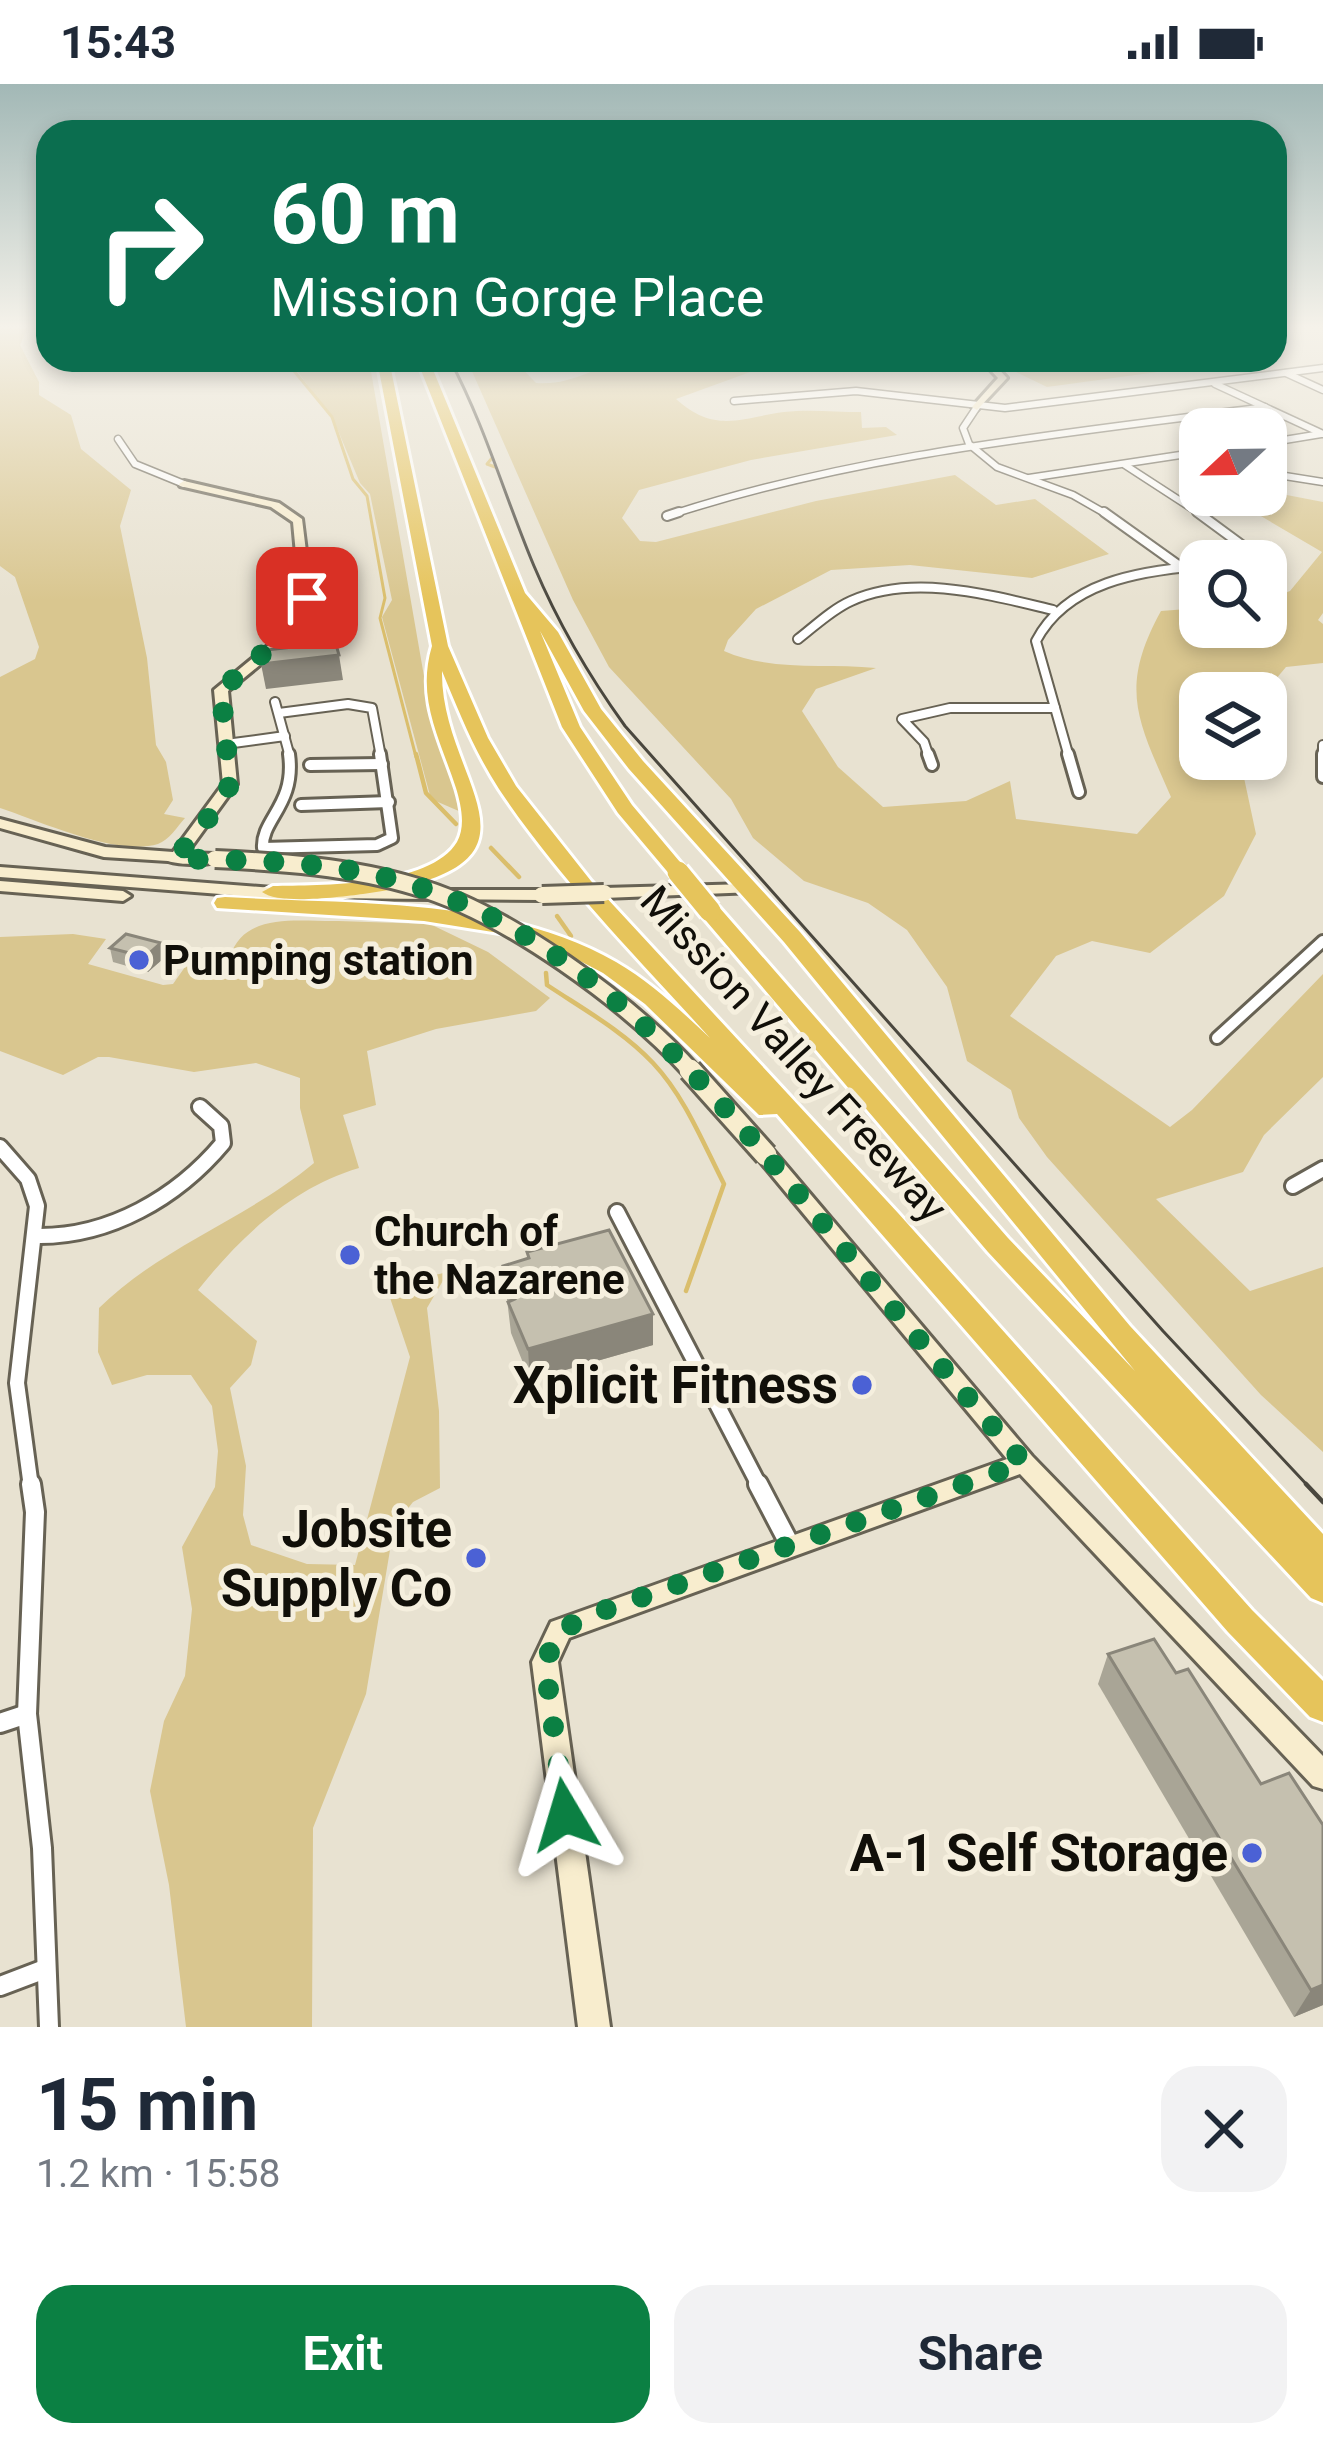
<!DOCTYPE html>
<html lang="en">
<head>
<meta charset="utf-8">
<style>
	body { margin:0; font-family:Roboto,sans-serif; background:#f2f2f3; color:#1f2937; height:100vh; display:flex; flex-direction:column; font-size:45px; white-space:nowrap }
	* { box-sizing:border-box; margin:0 }
	p { font-size:39px; color:#747a83 }
	.icon { flex:none; width:66px; height:66px; fill:none; stroke:currentColor; stroke-width:2; stroke-linecap:round; stroke-linejoin:round }
	.map { position:relative; height:1943px; overflow:hidden }
	.drawer { display:flex; flex-direction:column; background:#fff; flex:1 }
	.drawer>* { flex:none }
	.top-card { position:absolute; left:36px; top:36px; width:1251px; height:252px; border-radius:36px; box-shadow:0 6px 18px #0003; background:#0b6e4f; color:#fff; overflow:hidden }
	.needle { width:78px; rotate:248deg }
	.tools { position:absolute; left:1179px; top:324px; display:grid; gap:24px }
	.tools a { display:grid; place-items:center; width:108px; height:108px; border-radius:24px; background:#fff; box-shadow:0 6px 18px #0003; font-size:60px }
	.pin { position:absolute; display:grid; place-items:center; width:102px; height:102px; color:#fff; margin:-51px; border-radius:24px; box-shadow:0 6px 18px #0006 }
	.me { position:absolute; width:132px; margin:-66px; rotate:353deg; stroke-linejoin:round; filter:drop-shadow(0 0 9px #0008) }
	.turn { display:flex; align-items:center; gap:42px; height:252px; padding:0 36px; font-size:54px }
	.turn .icon { width:156px; height:156px; stroke-width:2.5 }
	.turn b { display:block; font-size:84px; line-height:102px }
	.round { display:grid; place-items:center; flex:none; width:126px; height:126px; border-radius:36px; background:#f2f2f3 }
	.headline { display:flex; align-items:center; justify-content:space-between; height:204px; padding:0 36px }
	h1 { font-size:72px; font-weight:700; line-height:90px }
	.primary-button { display:flex; gap:24px; margin-top:auto; padding:24px 36px }
	.primary-button a { flex:1; height:138px; border-radius:36px; background:#0b8043; color:#fff; font-size:48px; font-weight:700; line-height:138px; text-align:center }
	.primary-button a+a { background:#f2f2f3; color:#1f2937 }
	.status { display:flex; justify-content:space-between; align-items:center; height:84px; padding:0 60px; background:#fff; direction:ltr }
	.status svg { height:33px; fill:currentColor }
	.map>svg:first-child { display:block }
	.green { fill:#d9c68f }
	.lines { fill:none; stroke-linecap:round; stroke-linejoin:round }
	.stream-far1 { stroke:#dabe6c; stroke-width:3 }
	.stream { stroke:#dabe6c; stroke-width:4.5 }
	.street-far4-casing { stroke:#676254; stroke-width:9 }
	.street-far3-casing { stroke:#676254; stroke-width:12 }
	.street-far2-casing { stroke:#676254; stroke-width:16 }
	.street-far1-casing { stroke:#676254; stroke-width:20 }
	.street-casing { stroke:#676254; stroke-width:24 }
	.secondary-casing { stroke:#676254; stroke-width:6 }
	.highway-casing { stroke:#fff; stroke-width:6 }
	.street-far4 { stroke:#fff; stroke-width:6 }
	.street-far3 { stroke:#fff; stroke-width:8 }
	.street-far2 { stroke:#fff; stroke-width:10 }
	.street-far1 { stroke:#fff; stroke-width:14 }
	.street { stroke:#fff; stroke-width:18 }
	.secondary { fill:#f8edce; fill-rule:evenodd }
	.highway { fill:#e6c45b; fill-rule:evenodd }
	.tram-far1 { stroke:#4a473e; stroke-width:3 }
	.tram { stroke:#4a473e; stroke-width:4.5 }
	.secondary-bridge-far1-casing { stroke:#676254; stroke-width:22; stroke-linecap:butt }
	.secondary-bridge-casing { stroke:#676254; stroke-width:27; stroke-linecap:butt }
	.highway-bridge-casing { stroke:#fff; stroke-width:27; stroke-linecap:butt }
	.secondary-bridge-far1 { stroke:#f8edce; stroke-width:16 }
	.secondary-bridge { stroke:#f8edce; stroke-width:21 }
	.highway-bridge { stroke:#e6c45b; stroke-width:21 }
	.wall { fill:#a9a596 }
	.shaded-wall { fill:#8a867a }
	.building { fill:#c5c0af; stroke:#8a867a; stroke-width:3 }
	.route { stroke:#0b8043; stroke-width:21; stroke-dasharray:0 37.8 }
	.poi-dot { fill:#4b61d5; stroke:#f5efde; stroke-width:4.5 }
	.labels { text-anchor:middle; dominant-baseline:central; stroke-width:10; stroke-linejoin:round; paint-order:stroke }
	.poi-label { font-size:42px; font-weight:bold; fill:#110f09; stroke:#f5efde; text-anchor:start }
	.street-label { font-size:42px; fill:#110f09; stroke:#f5efde }
	.near-poi-label { font-size:51px; font-weight:bold; fill:#110f09; stroke:#f5efde; text-anchor:end }
</style>
</head>
<body>
<div class="status"><b>15:43</b><svg viewBox="0 0 49 12"><path d="M0 12V9h3v3zM5 12V6h3v6zM10 12V3h3v9zM15 12V0h3v12zM26 1h20v11H26zM47 4h2v5h-2z"/></svg></div>
<div class="map">
<svg width="1323" height="1943" viewBox="0 0 1323 1943">
	<rect width="100%" height="100%" fill="#e8e2d1"/>
	<!-- green -->
	<g class="green">
		<path d="M0,245H27L20,261L39,298V311L71,331L81,365L131,406L120,442L147,574L156,661L166,678L173,716L164,730L185,734C177,743 169,756 158,760C117,773 40,737 0,724V593L35,575L39,563L15,493L0,482Z"/>
		<path d="M283,276H369L429,621L461,728L431,715L382,533L392,516L370,410L360,399L334,337L292,280Z"/>
		<path d="M467,276H514L536,299C572,302 594,282 628,277C678,270 732,276 783,276L676,315C715,350 740,334 784,328C809,325 836,328 861,328L862,344L886,343L897,351L751,376L639,406L622,434L640,457L656,458L816,417L955,391L996,421L1035,415L1109,470L1032,494L910,481L831,486L756,525L728,556L724,567C772,588 824,579 876,584L816,605L802,627L838,683L883,723L966,717L1010,697L1016,735L1137,750L1171,713C1138,637 1118,605 1161,527L1200,524V543H1266V516L1290,507L1322,468L1225,411H1266V407L1323,418V529L1318,536L1323,540V579L1286,583L1264,609H1200V675H1240L1256,750L1224,812L1150,869L1092,857L1056,872L1010,932L1170,1043L1192,1026L1323,890V993L1264,1051L1243,1088L1156,1115L1250,1207L1323,1183V1368L1261,1311L1047,1073L1019,1034L1011,1006L967,977L947,903L907,846L868,819L804,797L753,754L731,715L609,583L573,516Z"/>
		<path d="M1099,276H1171L1187,284L1047,303L1016,288Z"/>
		<path d="M338,837L430,840L488,868L550,914L536,927L436,945L367,967L376,1021L343,1031L359,1084C292,1104 241,1152 198,1206L257,1257L251,1281L230,1304L246,1382L243,1431L251,1461L307,1480L355,1481L410,1273L386,1202L448,1188L427,1224L439,1327L440,1404L413,1418L394,1442L366,1610L313,1744L312,1943H186L169,1801L150,1707L164,1637L185,1592L192,1525L182,1463L215,1403L218,1367L212,1322L191,1291H147L112,1301L98,1268L99,1224C162,1162 247,1135 314,1079L300,1024V994L256,979L194,988L109,973H98L63,991L0,967V853L73,850L106,855L88,880L163,901L173,900L192,873H230C244,827 299,838 338,837Z"/>
	</g>
	<g class="lines">
		<!-- stream-far1 -->
		<g class="stream-far1">
			<path d="M125,276L140,280L177,276"/>
			<path d="M285,276L332,333L353,395L367,412L385,514L380,534L416,673"/>
			<path d="M492,374L487,380L495,383"/>
		</g>
		<!-- stream -->
		<g class="stream">
			<path d="M416,670L426,709L456,740"/>
			<path d="M491,764L519,793"/>
			<path d="M557,832L571,852"/>
			<path d="M546,889L547,901C583,925 623,947 653,979C685,1013 703,1059 724,1100L686,1207"/>
		</g>
		<!-- street-far4 casing -->
		<g class="street-far4-casing">
			<g id="street-far4">
				<path d="M995,281L1043,276"/>
				<path d="M1286,289L1323,306"/>
				<path d="M1215,300L1323,350"/>
				<path d="M734,317L856,307L1005,324L1323,284"/>
				<path d="M977,323L963,344L969,360L997,383L1073,411L1108,431"/>
				<path d="M118,355L135,380L184,400"/>
				<path d="M1266,359L1321,350"/>
				<path d="M1125,381L1202,431"/>
				<path d="M1266,389L1323,398"/>
				<path d="M1029,394L1200,368"/>
				<path d="M670,431C864,368 1064,350 1265,323"/>
			</g>
		</g>
		<!-- street-far3 casing -->
		<g class="street-far3-casing">
			<g id="street-far3">
				<path d="M1104,428L1181,483"/>
				<path d="M1197,428L1250,467L1240,477"/>
				<path d="M667,432L679,428"/>
				<path d="M798,555C815,542 831,526 851,517C913,489 990,511 1053,526"/>
				<path d="M275,618L290,673"/>
				<path d="M279,629L348,620L372,624L381,673"/>
				<path d="M226,660L285,652"/>
				<path d="M1323,661V673"/>
				<path d="M929,673L924,658L902,635L950,624H1055"/>
				<path d="M1069,673L1036,557C1067,498 1139,487 1200,482"/>
			</g>
		</g>
		<!-- street-far2 casing -->
		<g class="street-far2-casing">
			<g id="street-far2">
				<path d="M289,670C296,721 261,735 263,764L377,761L392,754L380,670"/>
				<path d="M928,670L932,681"/>
				<path d="M1068,670L1079,708"/>
				<path d="M1323,670V693"/>
				<path d="M310,681L382,680"/>
				<path d="M301,721L389,718"/>
				<path d="M1217,954L1323,857"/>
			</g>
		</g>
		<!-- street-far1 casing -->
		<g class="street-far1-casing">
			<g id="street-far1">
				<path d="M0,1063L28,1095L37,1122L17,1299L31,1403"/>
				<path d="M1293,1102L1323,1085"/>
				<path d="M617,1128L760,1403"/>
				<path d="M37,1152C109,1153 177,1114 223,1059L221,1042L200,1023"/>
			</g>
		</g>
		<!-- street casing -->
		<g class="street-casing">
			<g id="street">
				<path d="M31,1400L35,1428L27,1630L42,1764L49,1943"/>
				<path d="M758,1400L791,1463"/>
				<path d="M0,1639L27,1630"/>
				<path d="M0,1902L45,1885"/>
			</g>
		</g>
		<!-- secondary casing -->
		<g class="secondary-casing">
			<g id="secondary">
				<path d="M981,276H990L1007,294L977,326L972,323L998,294Z"/>
				<path d="M184,397L279,419L302,435L313,524L284,561L228,607L237,700L187,769L215,770L223,775C212,782 180,781 168,777L104,773L0,744V735L105,763L173,768L223,700L214,606L276,555L301,524L293,438L271,423L180,402L179,400Z"/>
				<path d="M0,783L285,805L293,810L285,815L0,793Z"/>
				<path d="M0,797L123,807L131,812L123,817L0,807Z"/>
				<path d="M748,800L756,805L754,808L604,814L596,809L604,804Z"/>
				<path d="M331,806H542L550,811L542,816L325,814L323,811L325,808Z"/>
				<path d="M766,1064L773,1066L1032,1372L1323,1672V1705L1313,1702L1020,1390L569,1554L558,1578L610,1943H578L532,1578L551,1538L1007,1375L759,1076L756,1071Z"/>
			</g>
		</g>
		<!-- highway casing -->
		<g class="highway-casing">
			<g id="highway">
				<path d="M377,276H389L448,562L488,654L516,702L591,797L898,1129L1252,1526L1323,1597V1638L1310,1633L1228,1548L777,1030L759,1031L645,920L603,889L561,867L518,852L424,837L217,824L214,819L217,814L225,813C356,821 499,812 616,878C651,898 681,927 710,954C638,874 559,795 499,705C475,668 459,628 442,587C440,700 570,781 363,810C339,813 279,821 262,808L273,802C319,801 430,803 457,758C466,742 461,721 456,704C440,655 416,615 432,562Z"/>
				<path d="M417,276H429L525,509L558,548L601,625L643,677L800,848L1130,1242L1323,1450V1519L1311,1514L988,1168L702,832L699,827L702,822H718L1008,1154L1135,1287L784,858L629,685L584,627L540,547L580,643L632,721L685,784L688,788L685,792H671L618,729L562,643Z"/>
			</g>
		</g>
		<!-- street-far4 -->
		<use href="#street-far4" class="street-far4"/>
		<!-- street-far3 -->
		<use href="#street-far3" class="street-far3"/>
		<!-- street-far2 -->
		<use href="#street-far2" class="street-far2"/>
		<!-- street-far1 -->
		<use href="#street-far1" class="street-far1"/>
		<!-- street -->
		<use href="#street" class="street"/>
		<!-- secondary -->
		<use href="#secondary" class="secondary"/>
		<!-- highway -->
		<use href="#highway" class="highway"/>
		<!-- tram-far1 -->
		<path class="tram-far1" d="M450,276C485,342 505,413 534,482C558,539 589,592 625,642L1163,1247L1309,1403"/>
		<!-- tram -->
		<path class="tram" d="M1306,1400L1323,1418"/>
		<!-- secondary-bridge-far1 casing -->
		<g class="secondary-bridge-far1-casing">
			<g id="secondary-bridge-far1">
				<path d="M215,775C281,778 351,783 414,802C506,828 630,919 693,989"/>
				<path d="M542,811L604,809"/>
			</g>
		</g>
		<!-- secondary-bridge casing -->
		<g class="secondary-bridge-casing">
			<path id="secondary-bridge" d="M690,986L766,1071"/>
		</g>
		<!-- highway-bridge casing -->
		<g class="highway-bridge-casing">
			<path id="highway-bridge" d="M678,788L710,827"/>
		</g>
		<!-- secondary-bridge-far1 -->
		<use href="#secondary-bridge-far1" class="secondary-bridge-far1"/>
		<!-- secondary-bridge -->
		<use href="#secondary-bridge" class="secondary-bridge"/>
		<!-- highway-bridge -->
		<use href="#highway-bridge" class="highway-bridge"/>
	</g>
	<!-- wall -->
	<g class="wall">
		<path d="M161,859L164,874L148,888L113,878L110,864Z"/>
		<path d="M527,1168L653,1230V1261L530,1296L511,1249L503,1182L528,1175Z"/>
		<path d="M1108,1570L1323,1921L1294,1933L1098,1600Z"/>
	</g>
	<!-- shaded-wall -->
	<g class="shaded-wall">
		<path d="M543,276H587L577,282L544,286Z"/>
		<path d="M339,571L343,596L266,605L261,580Z"/>
		<path d="M161,859L164,874L148,888L145,873Z"/>
		<path d="M653,1230V1261L530,1296L528,1265Z"/>
		<path d="M1323,1901V1921L1294,1933L1311,1906Z"/>
	</g>
	<!-- building -->
	<g class="building">
		<path d="M329,536L339,571L261,580L258,567L302,562L295,540Z"/>
		<path d="M126,850L161,859L145,873L110,864Z"/>
		<path d="M609,1146L653,1230L528,1265L508,1218L515,1215L503,1182L529,1174L527,1168Z"/>
		<path d="M1154,1555L1176,1589L1188,1585L1261,1700L1289,1689L1323,1741V1901L1311,1906L1108,1570Z"/>
	</g>
	<!-- sky -->
	<linearGradient id="sky" x2="0" y2="1"><stop stop-color="#a2b8b6"/><stop offset="0.47" stop-color="#f5f2ea"/><stop offset="1" stop-color="#f5f2ea" stop-opacity="0"/></linearGradient>
	<rect width="1323" height="517" fill="url(#sky)"/>
	<g class="lines">
		<!-- route -->
		<path class="route" d="M307,514L300,537L221,606L230,700L223,716L175,775C256,776 341,777 419,803C605,864 728,1025 848,1170C906,1241 965,1310 1024,1379L602,1527L560,1546L545,1578L565,1731"/>
	</g>
	<!-- markers -->
	<g class="poi-dot">
		<circle cx="139" cy="876" r="12"/>
		<circle cx="350" cy="1171" r="12"/>
		<circle cx="862" cy="1301" r="12"/>
		<circle cx="476" cy="1474" r="12"/>
		<circle cx="1252" cy="1769" r="12"/>
	</g>
	<g class="labels">
		<!-- poi labels -->
		<g class="poi-label">
			<text x="163" y="876">Pumping station</text>
			<text x="374" y="1147">Church of<tspan x="374" dy="48">the Nazarene</tspan></text>
		</g>
		<!-- street labels -->
		<g class="street-label">
			<text transform="translate(794 970) rotate(48)">Mission Valley Freeway</text>
		</g>
		<!-- near-poi labels -->
		<g class="near-poi-label">
			<text x="838" y="1301">Xplicit Fitness</text>
			<text x="452" y="1445">Jobsite<tspan x="452" dy="59">Supply Co</tspan></text>
			<text x="1228" y="1769">A-1 Self Storage</text>
		</g>
	</g>
</svg>
<div class="tools">
<a><svg class="needle" viewBox="-14 -14 28 28"><path d="M0-13l5 13h-10z" fill="#e53935"/><path d="M0 13l5-13h-10z" fill="#747a83"/></svg></a>
<a><svg class="icon" aria-label="search" viewBox="0 0 24 24"><circle cx="10" cy="10" r="6"/><path d="M15 15l6 6"/></svg></a>
<a><svg class="icon" aria-label="layers" viewBox="0 0 24 24"><path d="M12 4l9 5-9 5-9-5zM3 14l9 5 9-5"/></svg></a>
</div>
<div class="pin" style="left:307px;top:514px;background:#d93025"><svg class="icon" aria-label="arrive" viewBox="0 0 24 24"><path d="M6 21V4h12l-3 4 3 4H6"/></svg></div>
<svg class="me" style="left:565px;top:1731px" viewBox="-20 -20 40 40"><path d="M0-17L14 15 0 8-14 15z" fill="#0b8043" stroke="#fff" stroke-width="4"/></svg>
<div class="top-card">
<div class="turn"><svg class="icon" aria-label="right" viewBox="0 0 24 24"><path d="M7 20v-9h11M14 6l5 5-5 5"/></svg><div><b>60 m</b>Mission Gorge Place</div></div>
</div>
</div>
<section class="drawer">
<div class="headline"><div><h1>15 min</h1><p>1.2 km · 15:58</p></div><a class="round"><svg class="icon" aria-label="close" viewBox="0 0 24 24"><path d="M6 6l12 12M18 6L6 18"/></svg></a></div>
<div class="primary-button"><a>Exit</a><a>Share</a></div>
</section>
</body>
</html>
